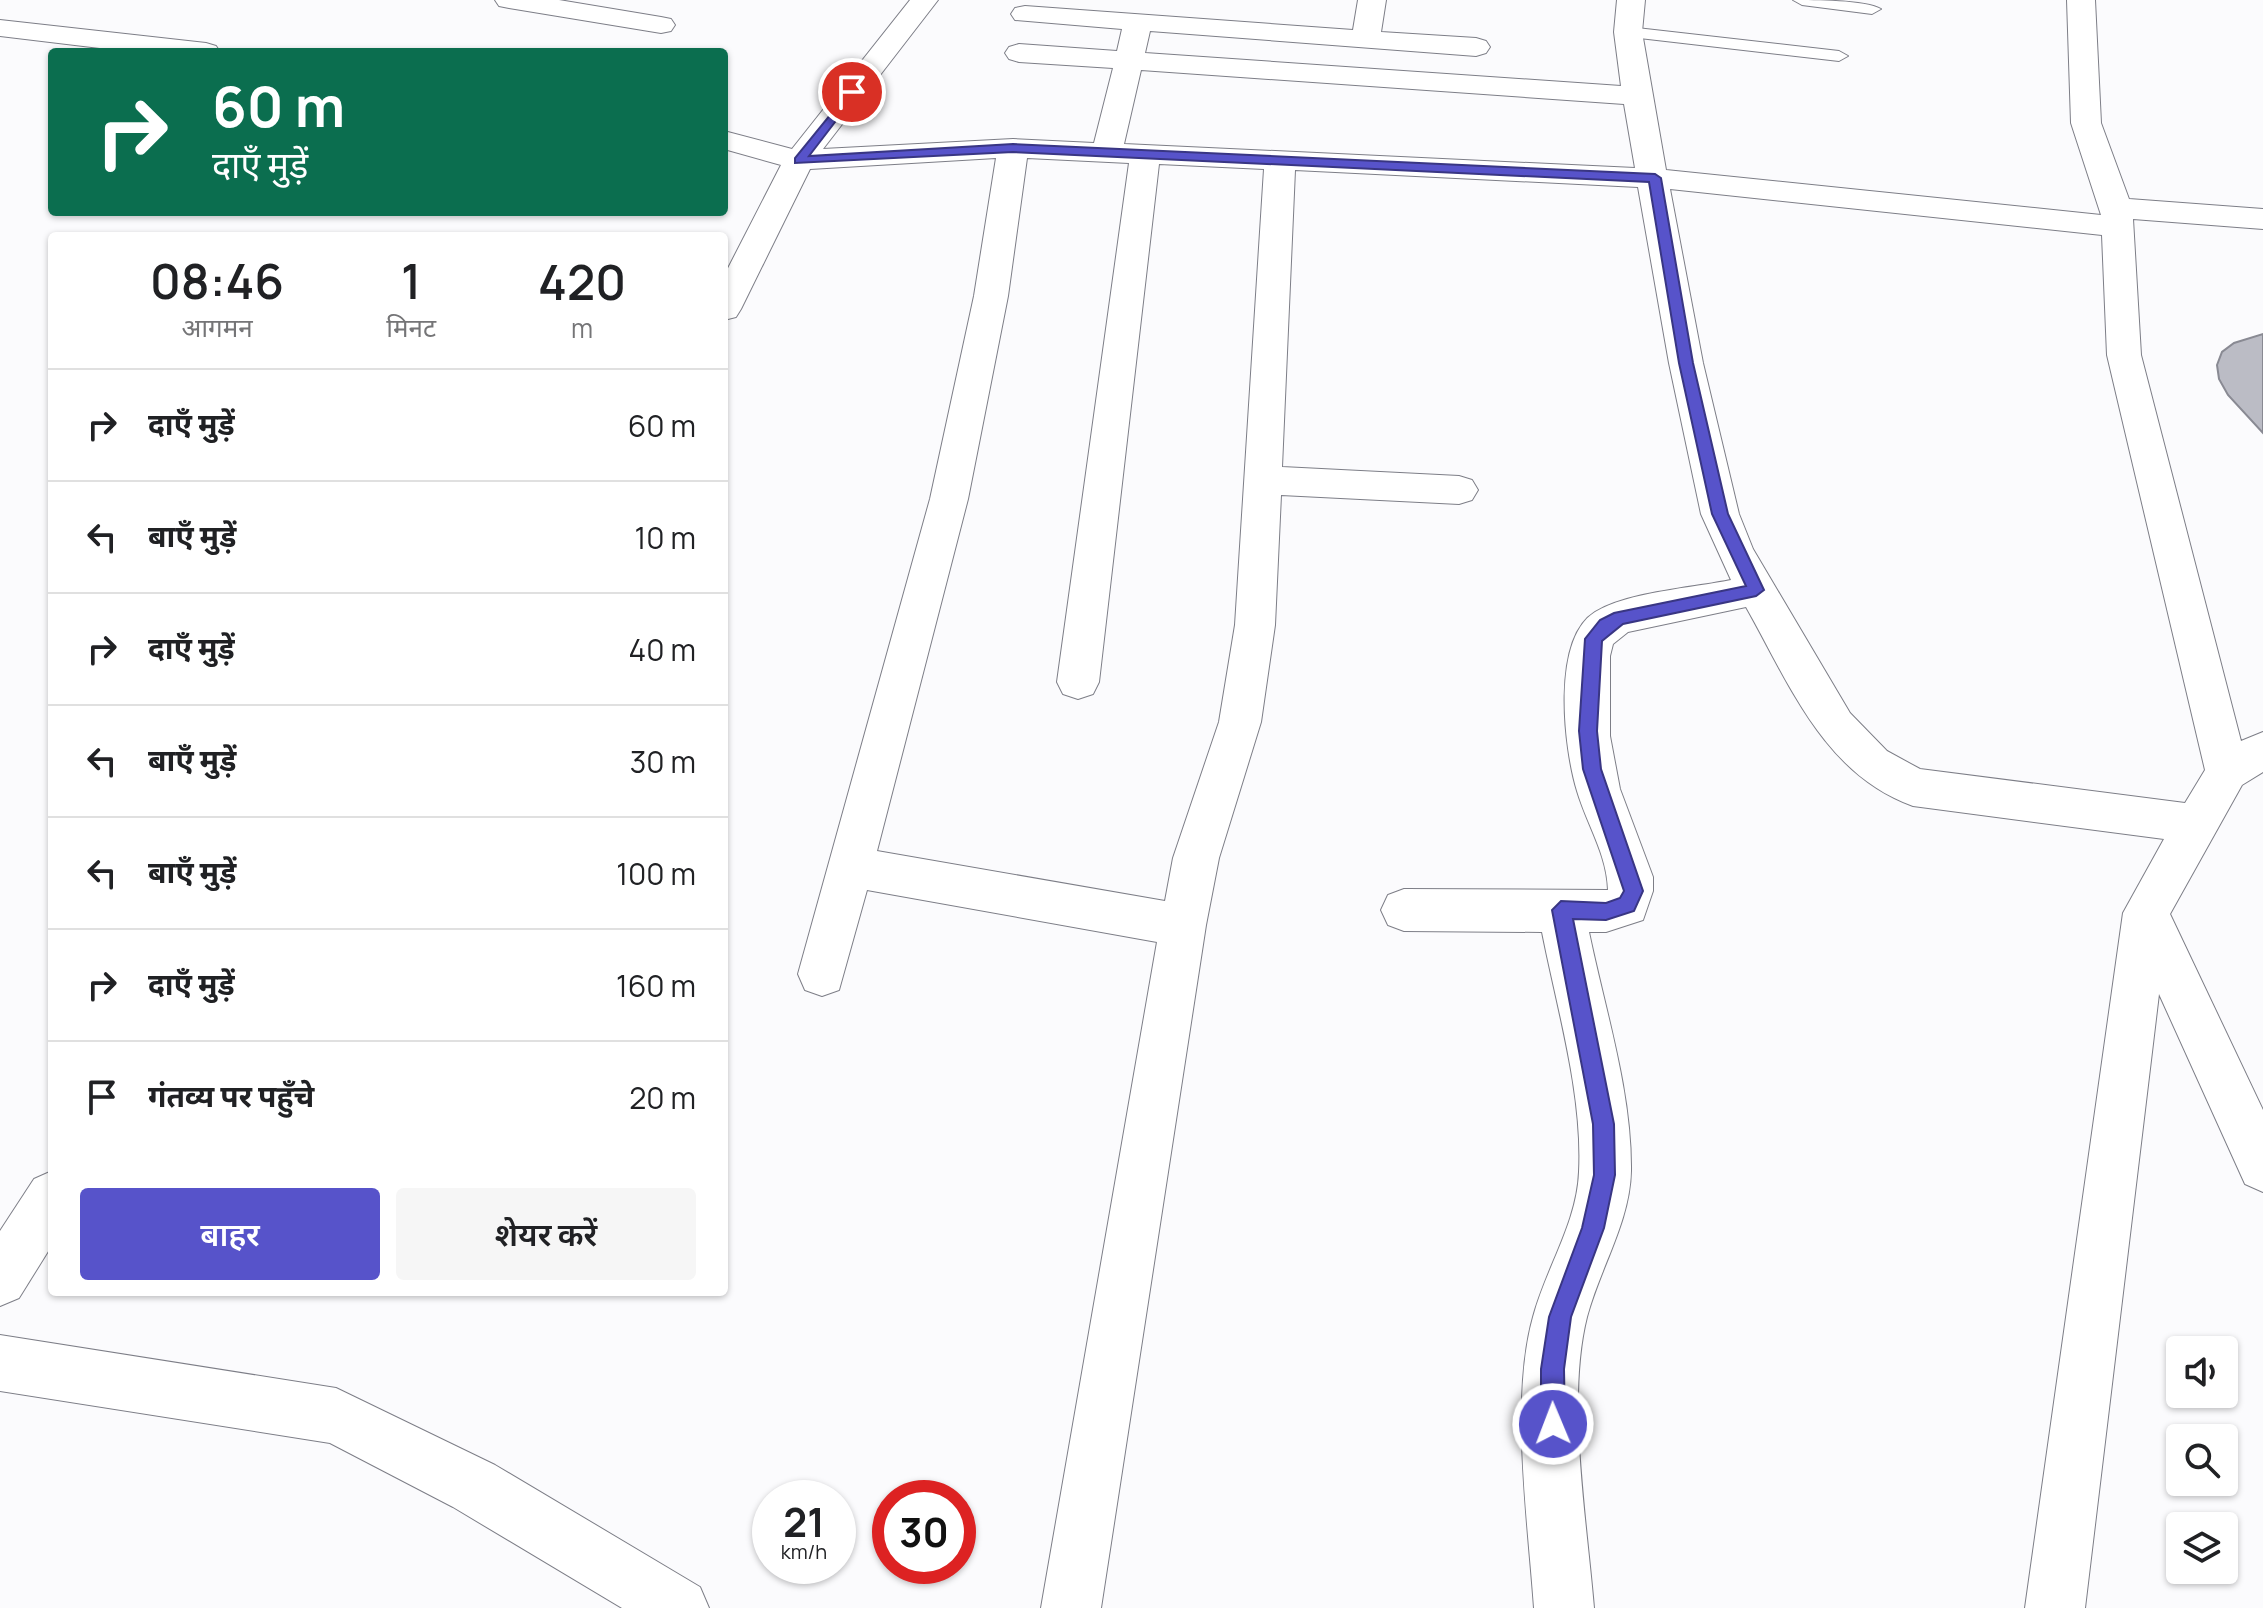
<!DOCTYPE html>
<html lang="hi">
<head>
<meta charset="utf-8">
<style>
	body { margin:0; font-family:Manrope,"Noto Sans Devanagari",sans-serif; background:#f6f6f6; color:#202124; height:100vh; display:flex; flex-direction:column; font-size:30px; white-space:nowrap }
	* { box-sizing:border-box; margin:0 }
	p { font-size:26px; color:#757577 }
	.icon { flex:none; width:44px; height:44px; fill:none; stroke:currentColor; stroke-width:2; stroke-linecap:round; stroke-linejoin:round }
	.map { position:relative; flex:1; overflow:hidden }
	.side { position:absolute; left:48px; top:232px; width:680px; height:1064px; display:flex; flex-direction:column; background:#fff; border-radius:8px; box-shadow:0 2px 6px #0004 }
	.side>* { flex:none }
	.hud { position:absolute; left:48px; top:48px; width:680px; height:168px; border-radius:8px; box-shadow:0 2px 6px #0004; background:#0b6e4f; color:#fff; overflow:hidden }
	.tools { position:absolute; left:2166px; top:1336px; display:grid; gap:16px }
	.tools a { display:grid; place-items:center; width:72px; height:72px; border-radius:8px; background:#fff; box-shadow:0 2px 6px #0004; font-size:40px }
	.speed { position:absolute; left:752px; top:1480px; display:flex; gap:16px; font-size:40px; font-weight:700; text-align:center }
	.speed>* { display:grid; place-content:center; width:104px; height:104px; border-radius:50%; background:#fff; box-shadow:0 2px 6px #0004; line-height:1 }
	.speed small { font-size:20px; font-weight:400 }
	.speed .limit { border:12px solid #d22; background:#fff; color:#111 }
	.pin { position:absolute; display:grid; place-items:center; width:68px; height:68px; color:#fff; margin:-34px; border:4px solid #fff; border-radius:50%; box-shadow:0 2px 8px #0007 }
	.me { position:absolute; width:88px; margin:-44px; rotate:359deg; stroke-linejoin:round; filter:drop-shadow(0 0 6px #0008) }
	.turn { display:flex; align-items:center; gap:28px; height:168px; padding:0 32px; font-size:36px }
	.turn .icon { width:104px; height:104px; stroke-width:2.5 }
	.turn b { display:block; font-size:56px; line-height:68px }
	.eta { display:flex; justify-content:space-evenly; align-items:center; height:136px; text-align:center }
	.eta b { font-size:48px; font-weight:600; line-height:56px }
	.cta { display:flex; gap:16px; margin-top:auto; padding:16px 32px }
	.cta a { flex:1; height:92px; border-radius:8px; background:#5753ca; color:#fff; font-size:32px; font-weight:600; line-height:92px; text-align:center }
	.cta a+a { background:#f6f6f6; color:#202124 }
	ul { padding:0; list-style:none }
	li { display:flex; align-items:center; gap:24px; height:112px; padding:0 32px; border-top:2px solid #e0e0e0 }
	li div { flex:1 }
	li b { display:block; font-size:30px }
	li em { font-style:normal }
	.map>svg:first-child { display:block }
	.building { fill:#bbbcc5; stroke:#898a93; stroke-width:2 }
	.lines { fill:none; stroke-linecap:round; stroke-linejoin:round }
	.lane-casing { stroke:#7d7e87; stroke-width:2 }
	.street-casing { stroke:#7d7e87; stroke-width:2 }
	.lane { fill:#fff; fill-rule:evenodd }
	.street { fill:#fff; fill-rule:evenodd }
	.route { fill:#5753ca; stroke:#393683; stroke-width:2 }
</style>
</head>
<body>
<div class="map">
<svg width="2263" height="1608" viewBox="0 0 2263 1608">
	<rect width="100%" height="100%" fill="#fbfbfd"/>
	<!-- building -->
	<path class="building" d="M2263,334V433L2228,395L2219,379L2217,365L2222,352L2234,343Z"/>
	<g class="lines">
		<!-- lane casing -->
		<g class="lane-casing">
			<g id="lane">
				<path d="M1793,0C1815,0 1865,0 1881,9L1872,14L1802,5Z"/>
				<path d="M1628,27L1839,51L1848,56L1839,61L1622,36L1619,32Z"/>
			</g>
		</g>
		<!-- street casing -->
		<g class="street-casing">
			<g id="street">
				<path d="M495,0H559L661,17L671,19L675,25L671,31L661,33L509,8L499,6Z"/>
				<path d="M910,0H938L823,149L1013,139L1094,143L1113,68L1019,62L1009,59L1005,53L1009,47L1019,44L1117,51L1122,29L1015,20L1011,14L1015,8L1025,6L1353,30L1358,0H1386L1381,32L1476,38L1486,41L1490,47L1486,53L1476,56L1150,31L1145,53L1621,86L1614,32L1617,0H1645L1642,32L1666,170L2101,215L2071,123L2067,0H2095L2101,123L2129,199L2263,209V229L2133,219L2141,355L2241,741L2263,732V772L2242,785L2170,914L2263,1110V1192L2245,1184L2159,994L2085,1608H2025L2123,913L2164,839L1913,806C1824,774 1790,685 1746,607L1628,632L1613,644L1610,656V736L1620,789L1653,877V891L1643,920L1606,932H1589C1605,1010 1632,1092 1631,1171C1630,1222 1600,1268 1587,1317C1566,1400 1587,1522 1594,1608H1534C1528,1521 1510,1399 1533,1317C1546,1268 1577,1223 1579,1172C1583,1095 1557,1008 1542,932L1404,931L1388,925L1381,910L1388,895L1404,889L1608,890C1607,854 1587,825 1577,791C1564,749 1551,639 1595,612C1628,592 1692,588 1731,580L1701,514L1669,363L1638,187L1295,170L1282,467L1459,476L1472,480L1478,490L1472,500L1459,504L1281,495L1275,625L1261,722L1219,858L1206,925L1101,1608H1041L1157,942L867,890L839,990L822,996L805,990L798,974L930,499L974,296L996,158L810,169L741,309L736,317L724,320V276L781,165L724,149V131L792,149ZM1141,70L1624,104L1635,168L1124,144ZM1027,158L1129,163L1057,682L1063,694L1078,699L1093,694L1099,682L1159,164L1264,169L1235,625L1219,722L1173,858L1165,901L877,851L968,499L1008,296ZM1670,189L2102,235L2107,355L2205,770L2185,803L1920,769L1887,751L1850,713L1753,549L1739,514L1703,363Z"/>
				<path d="M0,20L206,43L216,46L220,52H133L0,36Z"/>
				<path d="M52,1171V1245L19,1298L0,1306V1231L34,1179Z"/>
				<path d="M0,1335L336,1388L495,1465L700,1587L709,1608H622L453,1507L330,1443L0,1391Z"/>
			</g>
		</g>
		<!-- lane -->
		<use href="#lane" class="lane"/>
		<!-- street -->
		<use href="#street" class="street"/>
	</g>
	<!-- route -->
	<path class="route" d="M852,88L858,92L809,156L1013,144L1655,174L1661,178L1693,363L1728,514L1764,590L1756,596L1623,624L1602,641L1597,731L1601,769L1643,891L1634,911L1606,920L1573,919L1614,1124L1615,1175L1604,1228L1571,1317L1564,1369L1565,1424L1561,1433L1553,1436L1544,1433L1541,1424V1369L1549,1317L1582,1228L1594,1175L1593,1124L1552,910L1561,901L1606,903L1620,898L1624,891L1583,769L1579,731L1585,639L1600,620L1614,613L1746,586L1712,514L1679,363L1649,182L1013,152L795,163V158Z"/>
</svg>
<div class="tools">
<a><svg class="icon" aria-label="sound" viewBox="0 0 24 24"><path d="M4 9h4l5-4v14l-5-4H4zM17 9q2 3 0 6"/></svg></a>
<a><svg class="icon" aria-label="search" viewBox="0 0 24 24"><circle cx="10" cy="10" r="6"/><path d="M15 15l6 6"/></svg></a>
<a><svg class="icon" aria-label="layers" viewBox="0 0 24 24"><path d="M12 4l9 5-9 5-9-5zM3 14l9 5 9-5"/></svg></a>
</div>
<div class="speed"><div>21<small>km/h</small></div><div class="limit">30</div></div>
<div class="pin" style="left:852px;top:92px;background:#d93025"><svg class="icon" aria-label="arrive" viewBox="0 0 24 24"><path d="M6 21V4h12l-3 4 3 4H6"/></svg></div>
<svg class="me" style="left:1553px;top:1424px" viewBox="-20 -20 40 40"><circle r="17" fill="#5753ca" stroke="#fff" stroke-width="3"/><path d="M0-11L8 9 0 5-8 9z" fill="#fff"/></svg>
<div class="hud">
<div class="turn"><svg class="icon" aria-label="right" viewBox="0 0 24 24"><path d="M7 20v-9h11M14 6l5 5-5 5"/></svg><div><b>60 m</b>दाएँ मुड़ें</div></div>
</div>
<section class="side">
<div class="eta">
<div><b>08:46</b><p>आगमन</p></div>
<div><b>1</b><p>मिनट</p></div>
<div><b>420</b><p>m</p></div>
</div>
<ul>
<li><svg class="icon" aria-label="right" viewBox="0 0 24 24"><path d="M7 20v-9h11M14 6l5 5-5 5"/></svg><div><b>दाएँ मुड़ें</b></div><em>60 m</em></li>
<li><svg class="icon" aria-label="left" viewBox="0 0 24 24"><path d="M17 20v-9H6M10 6l-5 5 5 5"/></svg><div><b>बाएँ मुड़ें</b></div><em>10 m</em></li>
<li><svg class="icon" aria-label="right" viewBox="0 0 24 24"><path d="M7 20v-9h11M14 6l5 5-5 5"/></svg><div><b>दाएँ मुड़ें</b></div><em>40 m</em></li>
<li><svg class="icon" aria-label="left" viewBox="0 0 24 24"><path d="M17 20v-9H6M10 6l-5 5 5 5"/></svg><div><b>बाएँ मुड़ें</b></div><em>30 m</em></li>
<li><svg class="icon" aria-label="left" viewBox="0 0 24 24"><path d="M17 20v-9H6M10 6l-5 5 5 5"/></svg><div><b>बाएँ मुड़ें</b></div><em>100 m</em></li>
<li><svg class="icon" aria-label="right" viewBox="0 0 24 24"><path d="M7 20v-9h11M14 6l5 5-5 5"/></svg><div><b>दाएँ मुड़ें</b></div><em>160 m</em></li>
<li><svg class="icon" aria-label="arrive" viewBox="0 0 24 24"><path d="M6 21V4h12l-3 4 3 4H6"/></svg><div><b>गंतव्य पर पहुँचे</b></div><em>20 m</em></li>
</ul>
<div class="cta"><a>बाहर</a><a>शेयर करें</a></div>
</section>
</div>
</body>
</html>
